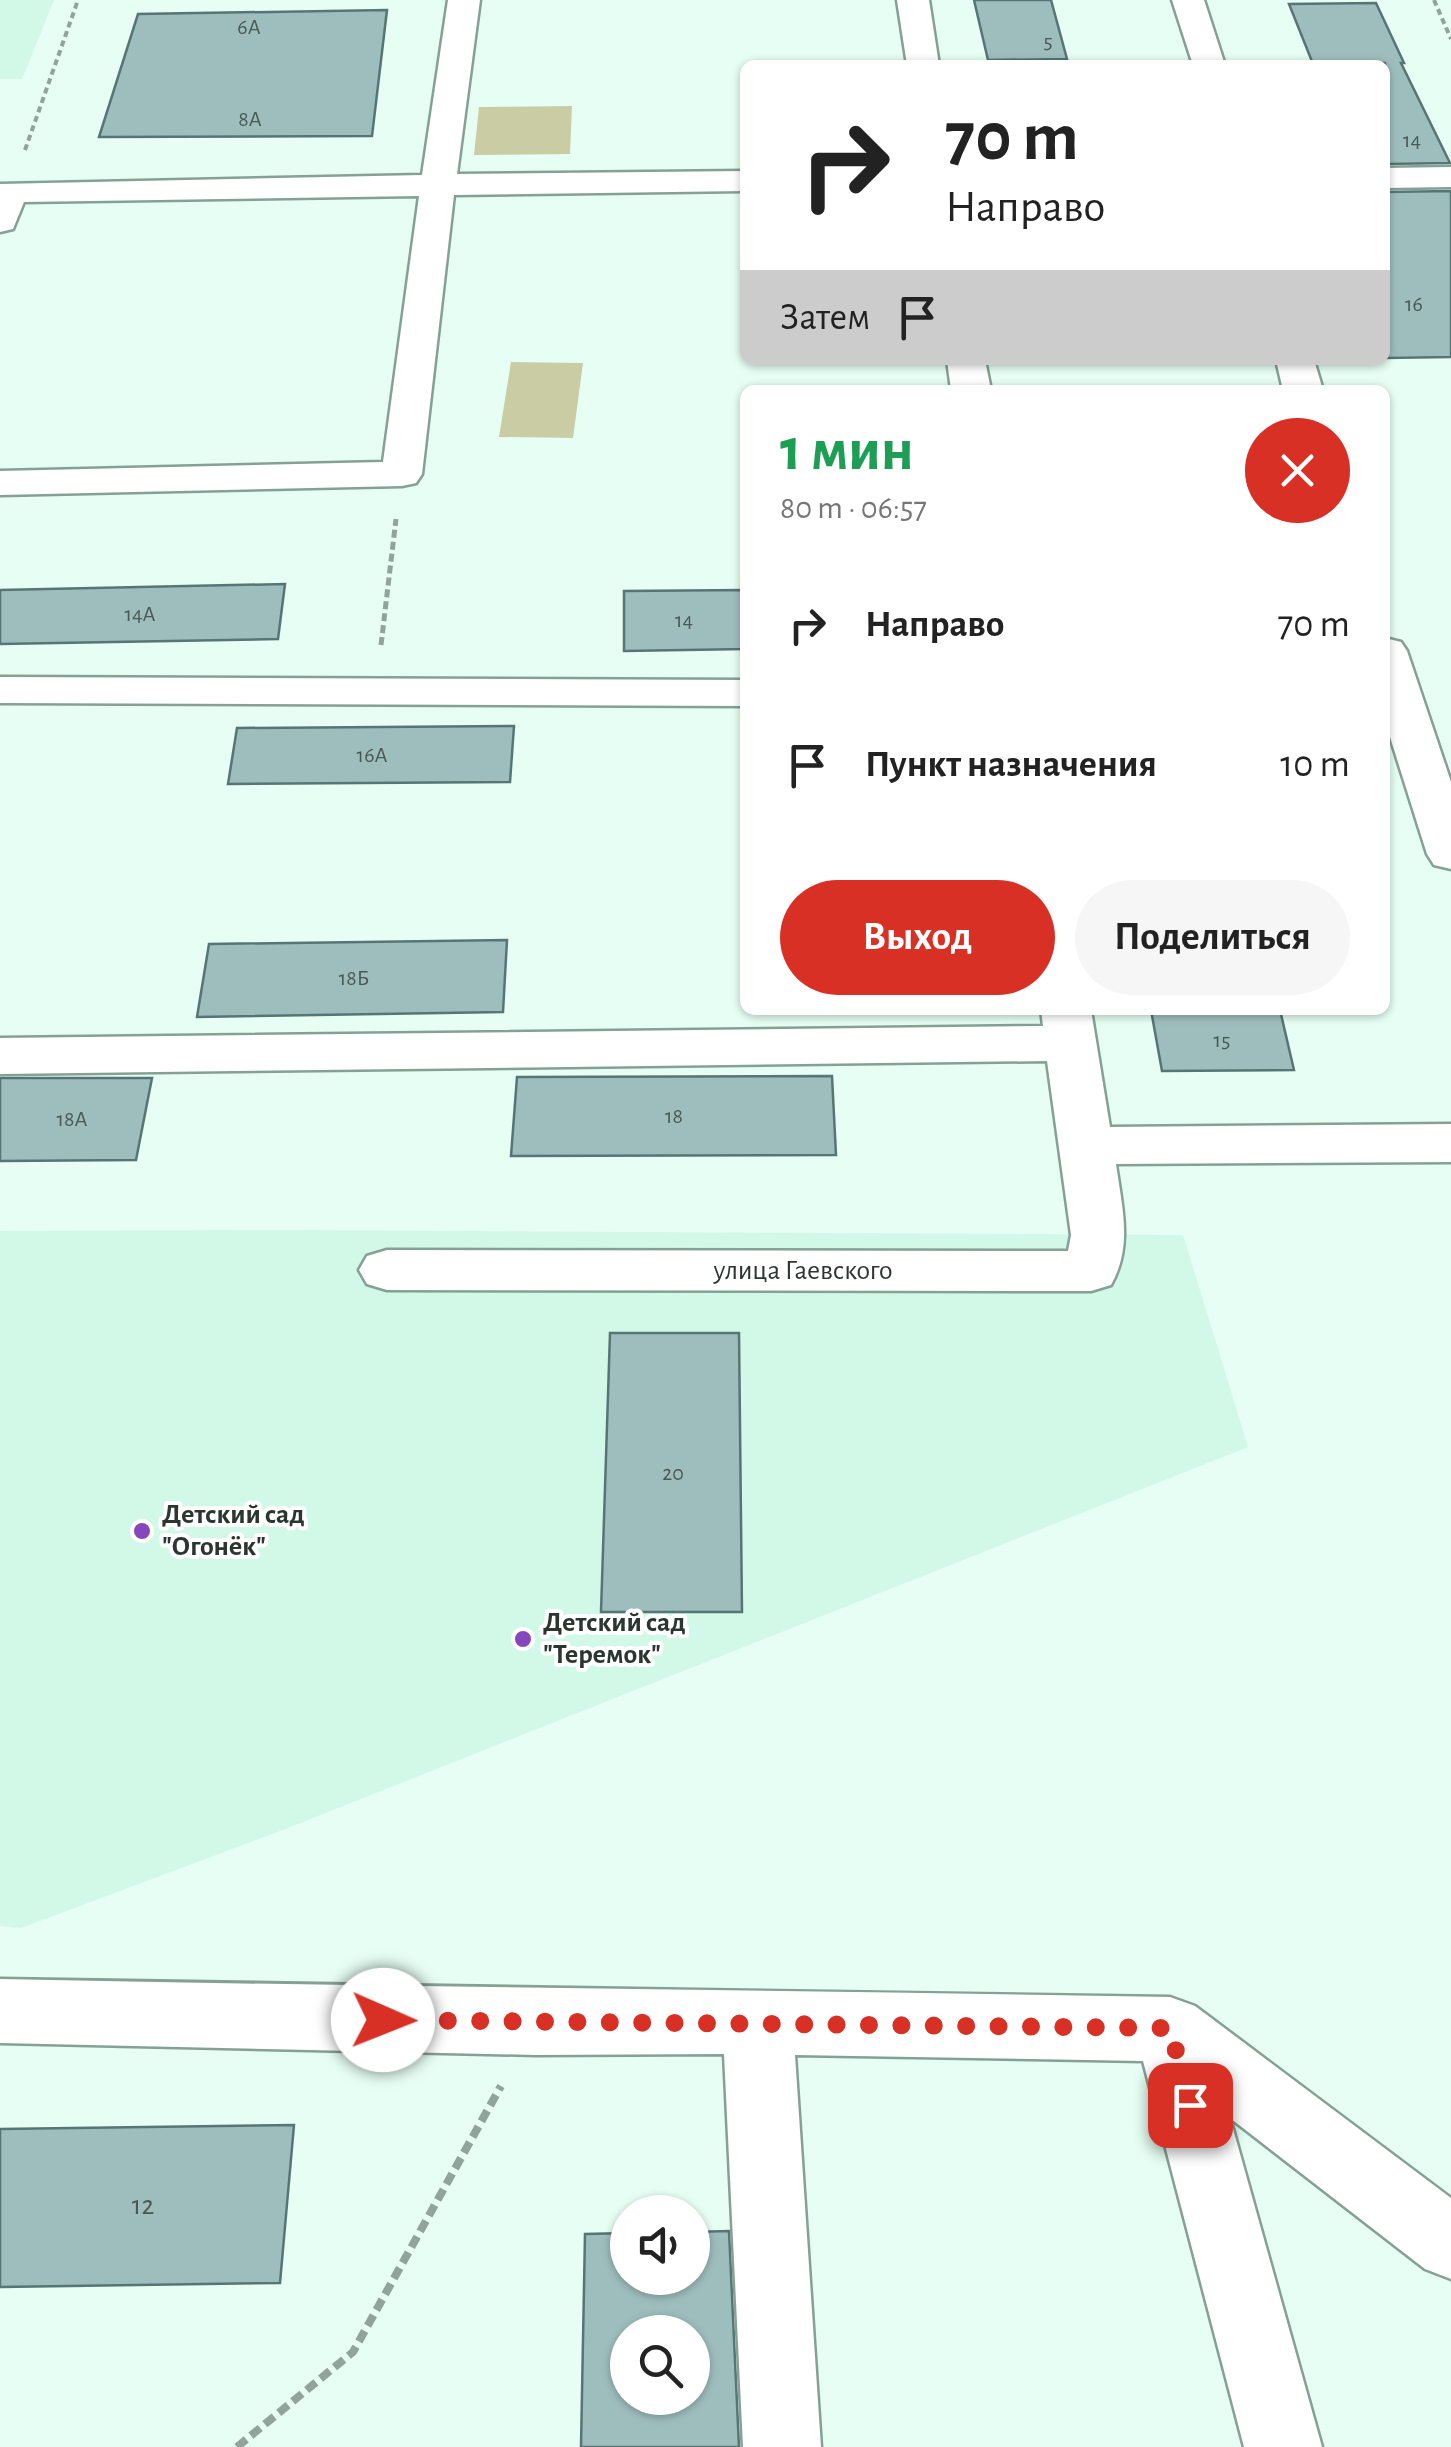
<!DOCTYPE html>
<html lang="ru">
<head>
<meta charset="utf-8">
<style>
	body { margin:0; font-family:"Alegreya Sans",sans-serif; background:#f6f6f6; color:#222; height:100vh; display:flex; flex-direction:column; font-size:38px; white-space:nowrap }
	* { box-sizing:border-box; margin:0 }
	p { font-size:32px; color:#767676 }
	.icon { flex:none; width:55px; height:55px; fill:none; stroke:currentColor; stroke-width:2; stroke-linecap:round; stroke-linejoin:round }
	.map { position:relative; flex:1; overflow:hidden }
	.sheet { position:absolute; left:740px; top:385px; width:650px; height:630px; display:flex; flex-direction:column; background:#fff; border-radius:15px; box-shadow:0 2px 8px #0004 }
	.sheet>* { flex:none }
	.top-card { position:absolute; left:740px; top:60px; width:650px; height:305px; border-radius:15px; box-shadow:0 2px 8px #0004; background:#fff; color:#222; overflow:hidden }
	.controls { position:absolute; left:610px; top:2195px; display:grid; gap:20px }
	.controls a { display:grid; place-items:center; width:100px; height:100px; border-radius:50%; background:#fff; box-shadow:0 2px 8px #0004; font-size:50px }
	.pin { position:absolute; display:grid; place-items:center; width:85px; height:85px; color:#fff; margin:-42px; border-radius:20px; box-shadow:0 5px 15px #0006 }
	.me { position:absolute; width:110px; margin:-55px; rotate:91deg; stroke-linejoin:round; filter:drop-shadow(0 0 8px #0008) }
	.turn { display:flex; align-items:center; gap:35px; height:210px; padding:0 40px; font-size:45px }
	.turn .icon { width:130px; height:130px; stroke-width:2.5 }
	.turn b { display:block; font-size:70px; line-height:85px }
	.then { display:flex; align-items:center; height:95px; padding:0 40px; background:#0003; gap:20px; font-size:38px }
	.round { display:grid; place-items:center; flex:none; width:105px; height:105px; border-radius:52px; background:#f6f6f6 }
	.head { display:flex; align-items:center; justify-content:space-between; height:170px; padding:0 40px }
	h1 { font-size:60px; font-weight:700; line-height:75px; color:#1e9e55 }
	.cta { display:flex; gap:20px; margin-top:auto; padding:20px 40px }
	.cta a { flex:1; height:115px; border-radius:60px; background:#d93025; color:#fff; font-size:40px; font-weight:700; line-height:115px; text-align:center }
	.cta a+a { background:#f6f6f6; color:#222 }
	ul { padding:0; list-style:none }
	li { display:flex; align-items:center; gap:30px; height:140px; padding:0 40px }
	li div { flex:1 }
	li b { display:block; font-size:38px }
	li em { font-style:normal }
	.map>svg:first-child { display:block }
	.built { fill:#d2f8e8 }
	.green { fill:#cacda4 }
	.building { fill:#9ebebd; stroke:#567574; stroke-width:2.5; fill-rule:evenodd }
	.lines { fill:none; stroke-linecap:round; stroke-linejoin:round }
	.minor-casing { stroke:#85a094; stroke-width:5 }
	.path-far2 { stroke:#91a49b; stroke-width:4; stroke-dasharray:6 4; stroke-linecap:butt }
	.path-far1 { stroke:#91a49b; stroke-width:5; stroke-dasharray:8 4; stroke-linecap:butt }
	.path { stroke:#91a49b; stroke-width:8; stroke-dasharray:12 6; stroke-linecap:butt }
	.minor { fill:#fff; fill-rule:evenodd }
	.route { stroke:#d93025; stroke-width:18; stroke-dasharray:0 32.4 }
	.poi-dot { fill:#8647bc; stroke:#fff; stroke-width:4 }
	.labels { text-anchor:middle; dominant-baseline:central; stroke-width:8; stroke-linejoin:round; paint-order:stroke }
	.number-label { font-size:22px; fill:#485854 }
	.street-label { font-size:28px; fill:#2b3631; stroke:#fff }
	.poi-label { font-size:28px; font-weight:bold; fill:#2b3631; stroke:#fff; text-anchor:start }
	.near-number-label { font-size:28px; fill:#485854 }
</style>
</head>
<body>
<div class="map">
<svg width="1451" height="2447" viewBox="0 0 1451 2447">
	<rect width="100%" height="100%" fill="#e6fef3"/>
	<!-- built -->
	<g class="built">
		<path d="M0,0H54L22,79H0Z"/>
		<path d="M286,1230L1183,1235L1248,1447L280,1831L21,1928L0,1926V1231Z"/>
	</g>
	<!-- green -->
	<g class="green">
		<path d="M572,106L570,154L474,155L479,107Z"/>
		<path d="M511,362L583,363L573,438L499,437Z"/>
	</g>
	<!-- building -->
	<g class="building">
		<path d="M974,0H1051L1067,59L988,60Z"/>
		<path d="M1376,3L1404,63H1401L1450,163L1385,164V63L1313,64L1289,4Z"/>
		<path d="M387,10L372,136L99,137L138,14Z"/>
		<path d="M1451,191V357L1385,358V192Z"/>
		<path d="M285,584L278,639L0,644V590Z"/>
		<path d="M745,590V649L624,651V591Z"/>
		<path d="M514,726L510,782L228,784L237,728Z"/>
		<path d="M507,940L503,1012L197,1017L209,944Z"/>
		<path d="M1151,1010H1280L1294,1070L1162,1071Z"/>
		<path d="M832,1076L836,1155L511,1156L517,1077Z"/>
		<path d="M0,1078H152L136,1160L0,1161Z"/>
		<path d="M610,1333H739L742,1612H601Z"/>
		<path d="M294,2125L280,2283L0,2287V2129Z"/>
		<path d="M729,2231L739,2447H581L585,2234L628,2233V2278H692V2232ZM628,2332H692V2398H628Z"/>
	</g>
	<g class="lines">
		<!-- minor casing -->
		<g class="minor-casing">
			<g id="minor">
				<path d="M448,0H480L457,174L745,171V191L454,195L422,474L416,483L402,486L0,495V471L383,462L419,196L24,202L13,229L0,232V184L422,175Z"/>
				<path d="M897,0H929L939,65H907Z"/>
				<path d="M1172,0H1204L1225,65H1193Z"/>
				<path d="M1451,167V187L1385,188V168Z"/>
				<path d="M947,360H985L991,390H951Z"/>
				<path d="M1276,360H1314L1323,390H1283Z"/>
				<path d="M1385,638L1401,642L1407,651L1451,782V869L1434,865L1427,854L1385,721Z"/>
				<path d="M0,677L745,680V706L0,703Z"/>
				<path d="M1041,1010H1091L1110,1127L1451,1124V1162L1116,1164C1122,1207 1133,1246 1111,1285L1091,1291L387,1290L367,1284L359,1270L367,1256L387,1250L1068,1251L1071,1235L1047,1061L0,1074V1038L1043,1026Z"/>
				<path d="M0,1979C390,1987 780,1990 1170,1997L1195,2006L1451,2198V2279L1425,2269L1230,2118L1322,2447H1244L1143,2061L795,2055L821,2447H743L724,2054L536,2055L0,2043Z"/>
			</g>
		</g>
		<!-- path-far2 -->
		<g class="path-far2">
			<path d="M1434,0L1451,39"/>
			<path d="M25,150L78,0"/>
		</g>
		<!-- path-far1 -->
		<path class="path-far1" d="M381,645L396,519"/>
		<!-- path -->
		<path class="path" d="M237,2447L353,2352L501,2086"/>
		<!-- minor -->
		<use href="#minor" class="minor"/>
	</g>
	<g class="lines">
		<!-- route -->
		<path class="route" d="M383,2020L1170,2028L1190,2105"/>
	</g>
	<!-- markers -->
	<g class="poi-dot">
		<circle cx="142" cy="1531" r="10"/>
		<circle cx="523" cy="1639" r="10"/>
	</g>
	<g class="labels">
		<!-- number labels -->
		<g class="number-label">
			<text x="249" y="27">6А</text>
			<text x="1048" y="41">5</text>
			<text x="250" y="119">8А</text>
			<text x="1412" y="140">14</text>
			<text x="1414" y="304">16</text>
			<text x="140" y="614">14А</text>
			<text x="684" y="620">14</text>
			<text x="372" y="755">16А</text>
			<text x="354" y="978">18Б</text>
			<text x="1222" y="1040">15</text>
			<text x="674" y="1116">18</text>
			<text x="72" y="1119">18А</text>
			<text x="673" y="1473">20</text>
		</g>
		<!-- street labels -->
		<g class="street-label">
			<text x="803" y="1271">улица Гаевского</text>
		</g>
		<!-- poi labels -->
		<g class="poi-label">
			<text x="162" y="1515">Детский сад<tspan x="162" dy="32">"Огонёк"</tspan></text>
			<text x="543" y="1623">Детский сад<tspan x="543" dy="32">"Теремок"</tspan></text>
		</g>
		<!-- near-number labels -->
		<g class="near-number-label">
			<text x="143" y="2206">12</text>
		</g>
	</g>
</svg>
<div class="controls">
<a><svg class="icon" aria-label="sound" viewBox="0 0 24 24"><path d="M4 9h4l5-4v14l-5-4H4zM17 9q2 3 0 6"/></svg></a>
<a><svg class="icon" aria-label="search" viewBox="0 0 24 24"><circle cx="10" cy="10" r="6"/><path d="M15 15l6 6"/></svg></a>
</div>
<div class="pin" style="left:1190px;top:2105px;background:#d93025"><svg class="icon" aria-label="arrive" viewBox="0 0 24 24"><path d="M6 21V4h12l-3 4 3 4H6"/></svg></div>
<svg class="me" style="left:383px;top:2020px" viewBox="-20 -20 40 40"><circle r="19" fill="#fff"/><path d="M0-13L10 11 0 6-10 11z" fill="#d93025"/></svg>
<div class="top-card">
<div class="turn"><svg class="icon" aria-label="right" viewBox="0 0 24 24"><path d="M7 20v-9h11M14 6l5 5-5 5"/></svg><div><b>70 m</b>Направо</div></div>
<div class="then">Затем<svg class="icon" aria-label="arrive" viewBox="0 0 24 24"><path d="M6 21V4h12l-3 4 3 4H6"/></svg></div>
</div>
<section class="sheet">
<div class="head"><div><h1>1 мин</h1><p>80 m · 06:57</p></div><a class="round" style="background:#d93025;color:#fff"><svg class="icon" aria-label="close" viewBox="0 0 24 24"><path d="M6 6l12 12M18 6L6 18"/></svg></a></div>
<ul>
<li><svg class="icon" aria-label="right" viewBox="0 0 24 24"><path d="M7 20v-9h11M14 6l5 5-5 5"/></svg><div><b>Направо</b></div><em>70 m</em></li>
<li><svg class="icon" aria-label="arrive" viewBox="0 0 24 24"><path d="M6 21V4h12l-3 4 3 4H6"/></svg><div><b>Пункт назначения</b></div><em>10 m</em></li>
</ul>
<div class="cta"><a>Выход</a><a>Поделиться</a></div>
</section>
</div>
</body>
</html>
